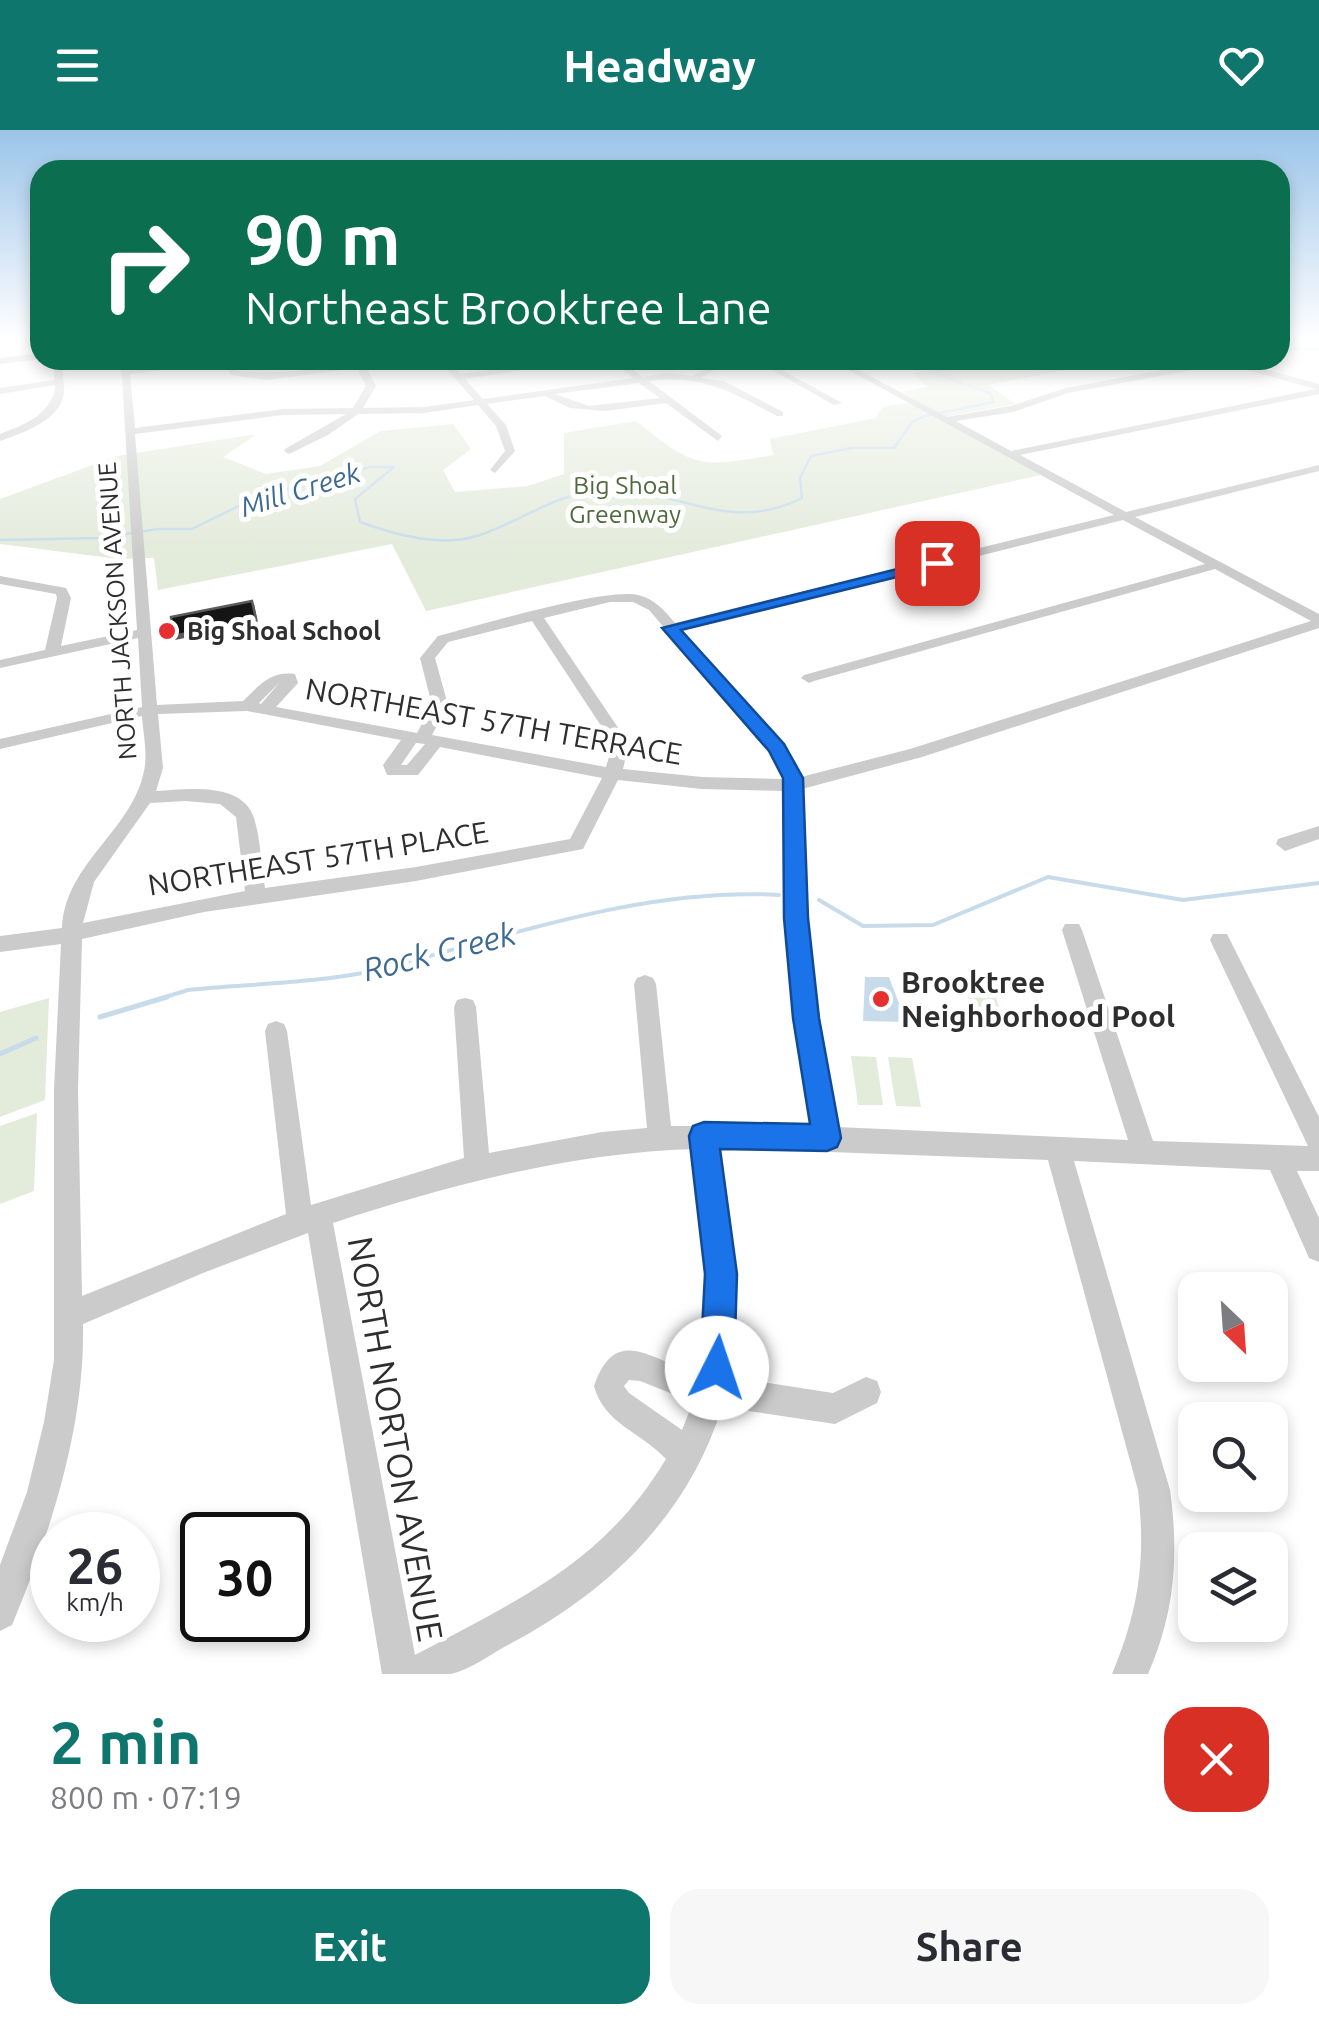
<!DOCTYPE html>
<html lang="en">
<head>
<meta charset="utf-8">
<style>
	body { margin:0; font-family:Ubuntu,sans-serif; background:#f7f7f7; color:#2b2b33; height:100vh; display:flex; flex-direction:column; font-size:38px; white-space:nowrap }
	* { box-sizing:border-box; margin:0 }
	p { font-size:32px; color:#7c7c81 }
	.icon { flex:none; width:55px; height:55px; fill:none; stroke:currentColor; stroke-width:2; stroke-linecap:round; stroke-linejoin:round }
	.map { position:relative; height:1544px; overflow:hidden }
	.details { display:flex; flex-direction:column; background:#fff; flex:1 }
	.details>* { flex:none }
	.top-card { position:absolute; left:30px; top:30px; width:1260px; height:210px; border-radius:30px; box-shadow:0 5px 15px #0003; background:#0b6e4f; color:#fff; overflow:hidden }
	.needle { width:65px; rotate:155deg }
	.controls { position:absolute; left:1178px; top:1142px; display:grid; gap:20px }
	.controls a { display:grid; place-items:center; width:110px; height:110px; border-radius:20px; background:#fff; box-shadow:0 5px 15px #0003; font-size:50px }
	.speed { position:absolute; left:30px; top:1382px; display:flex; gap:20px; font-size:50px; font-weight:700; text-align:center }
	.speed>* { display:grid; place-content:center; width:130px; height:130px; border-radius:50%; background:#fff; box-shadow:0 5px 15px #0003; line-height:1 }
	.speed small { font-size:25px; font-weight:400 }
	.speed .limit { border:5px solid #111; border-radius:15px; background:#fff; color:#111 }
	.pin { position:absolute; display:grid; place-items:center; width:85px; height:85px; color:#fff; margin:-42px; border-radius:20px; box-shadow:0 5px 15px #0006 }
	.me { position:absolute; width:110px; margin:-55px; rotate:4deg; stroke-linejoin:round; filter:drop-shadow(0 0 8px #0008) }
	.turn { display:flex; align-items:center; gap:35px; height:210px; padding:0 50px; font-size:45px }
	.turn .icon { width:130px; height:130px; stroke-width:2.5 }
	.turn b { display:block; font-size:70px; line-height:85px }
	.round { display:grid; place-items:center; flex:none; width:105px; height:105px; border-radius:30px; background:#f7f7f7 }
	.summary { display:flex; align-items:center; justify-content:space-between; height:170px; padding:0 50px }
	h1 { font-size:60px; font-weight:700; line-height:75px; color:#0f766e }
	.action { display:flex; gap:20px; margin-top:auto; padding:20px 50px }
	.action a { flex:1; height:115px; border-radius:30px; background:#0f766e; color:#fff; font-size:40px; font-weight:700; line-height:115px; text-align:center }
	.action a+a { background:#f7f7f7; color:#2b2b33 }
	header { display:flex; justify-content:space-between; align-items:center; height:130px; padding:0 50px; background:#0f766e; color:#fff; font-size:45px; font-weight:700 }
	.map>svg:first-child { display:block }
	.green { fill:#e3ebdb }
	.water { fill:#c7dbeb }
	.lines { fill:none; stroke-linecap:round; stroke-linejoin:round }
	.stream-far2 { stroke:#c7dbeb; stroke-width:2.5 }
	.stream-far1 { stroke:#c7dbeb; stroke-width:4 }
	.stream { stroke:#c7dbeb; stroke-width:5 }
	.minor { fill:#cbcbcb; fill-rule:evenodd }
	.major { fill:#a6a6a6; fill-rule:evenodd }
	.shaded-wall { fill:#5b5b5b }
	.building { fill:#151515; stroke:#5b5b5b; stroke-width:2.5 }
	.route { fill:#1a73e8; stroke:#114b97; stroke-width:2.5 }
	.poi-dot { fill:#e52f31; stroke:#fff; stroke-width:4 }
	.labels { text-anchor:middle; dominant-baseline:central; stroke-width:10; stroke-linejoin:round; paint-order:stroke }
	.far-park-label { font-size:25px; fill:#4e693b; stroke:#fff }
	.far-street-label { font-size:25px; fill:#2e2e2e; stroke:#fff }
	.far-poi-label { font-size:25px; font-weight:bold; fill:#2e2e2e; stroke:#fff; text-anchor:start }
	.far-water-label { font-size:28px; font-style:italic; fill:#3c6a90; stroke:#fff }
	.street-label { font-size:30px; fill:#2e2e2e; stroke:#fff }
	.poi-label { font-size:30px; font-weight:bold; fill:#2e2e2e; stroke:#fff; text-anchor:start }
	.water-label { font-size:32px; font-style:italic; fill:#3c6a90; stroke:#fff }
	.near-street-label { font-size:35px; fill:#2e2e2e; stroke:#fff }
</style>
</head>
<body>
<header><svg class="icon" aria-label="menu" viewBox="0 0 24 24"><path d="M4 6h16M4 12h16M4 18h16"/></svg>Headway<svg class="icon" aria-label="heart" viewBox="0 0 24 24"><path d="M12 20l-8-8c-3-5 5-10 8-4 3-6 11-1 8 4z"/></svg></header>
<div class="map">
<svg width="1319" height="1544" viewBox="0 0 1319 1544">
	<rect width="100%" height="100%" fill="#fff"/>
	<!-- green -->
	<g class="green">
		<path d="M1118,230L988,255L1016,274L939,288L1041,345L426,481L392,414L158,460L154,428L119,429L0,414V369L117,326L257,304L223,327L266,344L320,336L381,301L453,294L471,319L443,340L455,362L528,356L564,344V303L636,291C694,338 700,338 773,325L770,309L876,288L882,277L917,271L902,262L927,257L913,243L942,237L941,231Z"/>
		<path d="M994,861L1006,899L977,900L967,863Z"/>
		<path d="M49,868L45,970L0,987V882Z"/>
		<path d="M851,926L876,927L883,975H858Z"/>
		<path d="M888,927L912,928L921,977L896,976Z"/>
		<path d="M37,983L34,1061L0,1074V996Z"/>
	</g>
	<!-- water -->
	<path class="water" d="M865,847H889L906,892L863,891Z"/>
	<g class="lines">
		<!-- stream-far2 -->
		<g class="stream-far2">
			<path d="M1280,219H1319"/>
			<path d="M961,253L930,241L1008,230"/>
			<path d="M0,410L98,408L158,399H192L251,370L370,337H394L355,369L360,392C396,405 442,418 480,405C521,391 557,363 601,360C676,356 727,406 802,368L800,348L811,326L852,318H894L912,292L925,286L994,272L990,263L968,255"/>
		</g>
		<!-- stream-far1 -->
		<g class="stream-far1">
			<path d="M819,770L863,796L933,795L1048,747L1183,770L1319,753"/>
			<path d="M159,869L188,860C247,854 321,853 377,840C509,807 641,757 779,765"/>
		</g>
		<!-- stream -->
		<g class="stream">
			<path d="M100,887L167,867"/>
			<path d="M0,924L36,908"/>
		</g>
		<!-- minor -->
		<g class="minor">
			<path d="M55,230H63C61,242 65,251 64,263C60,291 22,303 0,311V304C23,295 50,286 55,258V255L0,264V258L54,250Z"/>
			<path d="M121,230H129L130,239L201,230H232L237,241C294,248 350,230 407,230L366,237L376,256L363,278L424,277L474,270L439,230H448L460,244L563,230H586L465,249L483,269L633,248L611,230H620L643,247L668,243L692,246L721,230H731L701,248L724,251L783,282V286H777C732,262 702,244 649,251L722,306L718,311L666,273L605,281L570,278L545,266L487,274L506,295L515,321L495,343L490,340L505,321L496,296L478,275L424,283L358,284L328,305L289,324L284,321L285,319L346,284L283,285L135,304L157,575L243,571C260,555 270,541 295,544L298,553L276,577L417,603L432,575L420,528L438,506C477,496 606,457 638,465C655,469 664,480 675,493L1114,385L830,230H840L947,287L1011,276L1066,258L1216,230H1232L1319,254V264L1020,325L1126,382L1319,335V341L1135,387L1319,484V498L922,627L802,659L806,788L817,887L837,997L1128,1010L1062,800L1065,794H1079L1082,800L1153,1011L1308,1016L1210,810L1213,804H1227L1319,987V1041H1297L1319,1088V1132L1309,1128L1270,1040L1074,1031L1170,1360C1179,1425 1175,1483 1148,1544H1112C1139,1479 1146,1430 1138,1360L1048,1030L719,1018C733,1094 743,1170 730,1247L833,1263L866,1247L877,1251L881,1262L877,1273L835,1294L722,1277C688,1387 606,1464 506,1516C490,1525 469,1540 451,1544C430,1544 404,1544 382,1544L308,1103L203,1143L83,1194C85,1297 51,1401 12,1495L0,1501V1435L27,1362L44,1292L54,1230V960L61,814L0,822V806L62,798C65,733 132,701 144,641C148,624 143,603 142,586L0,619V609L142,577L138,508L0,538V530L45,520L57,468L56,464L0,454V446L66,458L71,468L61,516L137,500ZM225,232L231,245L267,250L357,238L366,256L353,278L283,279L135,298L130,244ZM1224,234L1316,259L1011,321L956,291L1013,282L1068,263ZM639,253L660,268L589,276L555,264ZM1123,390L1205,434L804,545L801,548L809,553L814,551L1215,439L1311,491L910,619L801,647L783,614L681,500ZM610,472H633L649,480L770,620L784,649L702,647L623,639L629,614L544,488ZM532,491L613,614L606,637L432,605L448,575L435,528L448,512ZM280,552L261,574L259,573ZM247,581L401,610L383,635L387,645H418L440,617L602,648L570,709L416,737L265,758C261,736 261,710 254,688C243,651 185,659 156,661L163,638L158,584ZM416,613L425,614L407,635H401ZM618,650L702,659L784,661L786,788L795,887L812,996H671L656,854L653,848L645,845L637,848L634,854L647,998L602,1002L489,1023L476,877L473,870L465,868L457,870L454,877L464,1028L311,1075L287,901L284,894L276,891L268,894L265,901L286,1084L82,1166L78,960L82,809L204,782L416,751L583,719ZM185,671L220,674L236,687L245,761L83,793L94,752L150,673ZM694,1019C706,1093 715,1168 701,1243C656,1236 617,1189 594,1256C604,1294 641,1302 666,1329C603,1434 517,1470 415,1525L333,1093C450,1055 569,1023 694,1019ZM629,1250L640,1251L693,1272L682,1300L629,1263L624,1256Z"/>
			<path d="M754,230H764L842,273L834,275Z"/>
			<path d="M1319,696V709L1285,721L1276,714L1278,709Z"/>
		</g>
		<!-- major -->
		<path class="major" d="M40,223V229L0,234V228Z"/>
	</g>
	<!-- shaded-wall -->
	<path class="shaded-wall" d="M254,474L258,493L175,510L173,506Z"/>
	<!-- building -->
	<path class="building" d="M252,471L256,489L173,506L171,487Z"/>
	<!-- sky -->
	<linearGradient id="sky" x2="0" y2="1"><stop stop-color="#9bc4e9"/><stop offset="0.49" stop-color="#fff"/><stop offset="1" stop-color="#fff" stop-opacity="0"/></linearGradient>
	<rect width="1319" height="426" fill="url(#sky)"/>
	<!-- route -->
	<path class="route" d="M937,429L944,433L942,436L681,500L784,614L803,648L808,788L819,888L841,1008L837,1017L827,1021L720,1019L737,1144L734,1238L729,1250L717,1254L705,1250L700,1238L705,1144L689,1006L693,996L704,992L810,994L793,888L784,788L783,648L769,621L662,498Z"/>
	<!-- markers -->
	<g class="poi-dot">
		<circle cx="167" cy="501" r="10"/>
		<circle cx="881" cy="869" r="10"/>
	</g>
	<g class="labels">
		<!-- far-park labels -->
		<g class="far-park-label">
			<text x="625" y="355">Big Shoal<tspan x="625" dy="29">Greenway</tspan></text>
		</g>
		<!-- far-street labels -->
		<g class="far-street-label">
			<text transform="translate(117 481) rotate(-94)">NORTH JACKSON AVENUE</text>
		</g>
		<!-- far-poi labels -->
		<g class="far-poi-label">
			<text x="187" y="501">Big Shoal School</text>
		</g>
		<!-- far-water labels -->
		<g class="far-water-label">
			<text transform="translate(300 359) rotate(-17)">Mill Creek</text>
		</g>
		<!-- street labels -->
		<g class="street-label">
			<text transform="translate(494 591) rotate(10)">NORTHEAST 57TH TERRACE</text>
			<text transform="translate(318 728) rotate(-9)">NORTHEAST 57TH PLACE</text>
		</g>
		<!-- poi labels -->
		<g class="poi-label">
			<text x="901" y="852">Brooktree<tspan x="901" dy="34">Neighborhood Pool</tspan></text>
		</g>
		<!-- water labels -->
		<g class="water-label">
			<text transform="translate(439 821) rotate(-14)">Rock Creek</text>
		</g>
		<!-- near-street labels -->
		<g class="near-street-label">
			<text transform="translate(396 1309) rotate(80)">NORTH NORTON AVENUE</text>
		</g>
	</g>
</svg>
<div class="controls">
<a><svg class="needle" viewBox="-14 -14 28 28"><path d="M0-13l5 13h-10z" fill="#e53935"/><path d="M0 13l5-13h-10z" fill="#7c7c81"/></svg></a>
<a><svg class="icon" aria-label="search" viewBox="0 0 24 24"><circle cx="10" cy="10" r="6"/><path d="M15 15l6 6"/></svg></a>
<a><svg class="icon" aria-label="layers" viewBox="0 0 24 24"><path d="M12 4l9 5-9 5-9-5zM3 14l9 5 9-5"/></svg></a>
</div>
<div class="speed"><div>26<small>km/h</small></div><div class="limit">30</div></div>
<div class="pin" style="left:937px;top:433px;background:#d93025"><svg class="icon" aria-label="arrive" viewBox="0 0 24 24"><path d="M6 21V4h12l-3 4 3 4H6"/></svg></div>
<svg class="me" style="left:717px;top:1238px" viewBox="-20 -20 40 40"><circle r="19" fill="#fff"/><path d="M0-13L10 11 0 6-10 11z" fill="#1a73e8"/></svg>
<div class="top-card">
<div class="turn"><svg class="icon" aria-label="right" viewBox="0 0 24 24"><path d="M7 20v-9h11M14 6l5 5-5 5"/></svg><div><b>90 m</b>Northeast Brooktree Lane</div></div>
</div>
</div>
<section class="details">
<div class="summary"><div><h1>2 min</h1><p>800 m · 07:19</p></div><a class="round" style="background:#d93025;color:#fff"><svg class="icon" aria-label="close" viewBox="0 0 24 24"><path d="M6 6l12 12M18 6L6 18"/></svg></a></div>
<div class="action"><a>Exit</a><a>Share</a></div>
</section>
</body>
</html>
